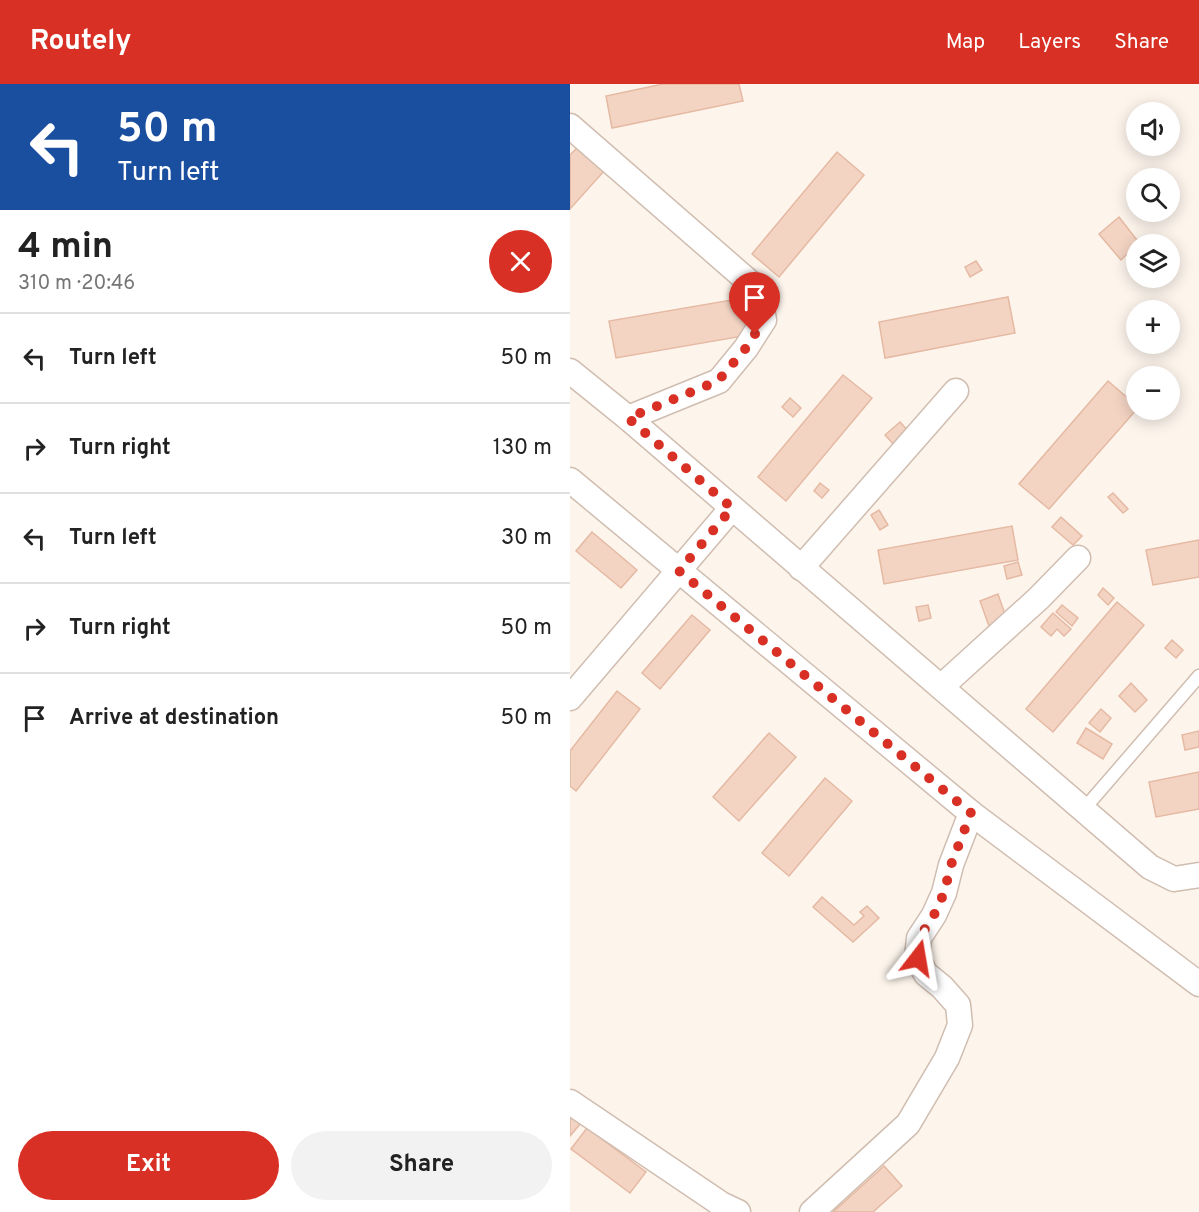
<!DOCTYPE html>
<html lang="en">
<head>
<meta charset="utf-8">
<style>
	body { margin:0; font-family:Overpass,sans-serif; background:#f2f2f2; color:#222; height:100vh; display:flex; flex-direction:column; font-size:22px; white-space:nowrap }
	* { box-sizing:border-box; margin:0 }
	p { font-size:20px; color:#767676 }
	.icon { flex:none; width:33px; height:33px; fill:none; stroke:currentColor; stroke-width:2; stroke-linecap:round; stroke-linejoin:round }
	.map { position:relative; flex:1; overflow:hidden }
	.panel { display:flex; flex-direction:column; background:#fff; width:570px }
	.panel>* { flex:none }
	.guide { background:#1a4fa0; color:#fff; overflow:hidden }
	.controls { position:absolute; left:556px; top:18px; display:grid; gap:12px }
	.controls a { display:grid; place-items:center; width:54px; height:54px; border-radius:50%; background:#fff; box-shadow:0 3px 15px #0003; font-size:30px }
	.pin { position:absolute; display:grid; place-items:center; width:51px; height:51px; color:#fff; margin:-62px -26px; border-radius:50% 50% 50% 0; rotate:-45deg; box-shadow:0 0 6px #0007 }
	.pin .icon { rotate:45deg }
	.me { position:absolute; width:66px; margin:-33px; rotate:14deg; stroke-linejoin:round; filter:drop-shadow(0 0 4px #0008) }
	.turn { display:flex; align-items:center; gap:21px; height:126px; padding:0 18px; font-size:27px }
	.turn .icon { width:78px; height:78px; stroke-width:2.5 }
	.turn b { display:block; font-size:42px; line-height:51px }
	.round { display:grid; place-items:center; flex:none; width:63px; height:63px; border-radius:32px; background:#f2f2f2 }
	.head { display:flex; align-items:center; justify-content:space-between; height:102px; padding:0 18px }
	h1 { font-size:36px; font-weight:700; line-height:45px }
	.action { display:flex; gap:12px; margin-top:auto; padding:12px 18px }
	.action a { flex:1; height:69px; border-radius:36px; background:#d93025; color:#fff; font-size:24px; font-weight:700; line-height:69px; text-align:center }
	.action a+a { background:#f2f2f2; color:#222 }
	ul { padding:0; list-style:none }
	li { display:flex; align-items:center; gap:18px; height:90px; padding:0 18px; border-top:2px solid #e0e0e0 }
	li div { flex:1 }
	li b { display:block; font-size:22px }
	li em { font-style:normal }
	header { display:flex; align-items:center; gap:36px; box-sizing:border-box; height:84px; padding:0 30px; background:#d93025; color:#fff }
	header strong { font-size:28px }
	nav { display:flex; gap:33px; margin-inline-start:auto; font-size:21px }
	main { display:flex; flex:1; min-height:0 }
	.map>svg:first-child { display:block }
	.building { fill:#f3d4c3; stroke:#e5b9a3; stroke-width:1.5 }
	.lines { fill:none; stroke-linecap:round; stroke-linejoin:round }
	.lane-casing { stroke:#d0bdb0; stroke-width:15 }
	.street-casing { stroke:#d0bdb0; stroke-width:27 }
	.lane { stroke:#fff; stroke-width:12 }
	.street { stroke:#fff; stroke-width:24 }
	.route { stroke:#d93025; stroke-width:10; stroke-dasharray:0 18 }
</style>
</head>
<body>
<header>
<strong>Routely</strong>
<nav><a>Map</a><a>Layers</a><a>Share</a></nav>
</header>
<main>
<section class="panel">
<div class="guide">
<div class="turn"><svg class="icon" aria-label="left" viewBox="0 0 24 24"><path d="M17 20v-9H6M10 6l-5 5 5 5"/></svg><div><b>50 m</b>Turn left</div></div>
</div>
<div class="head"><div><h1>4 min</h1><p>310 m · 20:46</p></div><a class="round" style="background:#d93025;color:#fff"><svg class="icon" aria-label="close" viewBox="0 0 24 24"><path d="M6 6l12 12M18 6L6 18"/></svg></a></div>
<ul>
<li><svg class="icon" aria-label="left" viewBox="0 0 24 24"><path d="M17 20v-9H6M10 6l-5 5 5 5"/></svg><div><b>Turn left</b></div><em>50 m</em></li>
<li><svg class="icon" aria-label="right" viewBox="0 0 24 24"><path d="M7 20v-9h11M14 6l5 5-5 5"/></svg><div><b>Turn right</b></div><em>130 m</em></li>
<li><svg class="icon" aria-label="left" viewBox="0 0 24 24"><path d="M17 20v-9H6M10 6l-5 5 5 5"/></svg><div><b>Turn left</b></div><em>30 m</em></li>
<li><svg class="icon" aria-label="right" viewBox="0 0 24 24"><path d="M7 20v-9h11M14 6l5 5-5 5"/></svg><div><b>Turn right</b></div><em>50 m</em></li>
<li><svg class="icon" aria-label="arrive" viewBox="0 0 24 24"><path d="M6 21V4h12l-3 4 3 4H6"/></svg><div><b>Arrive at destination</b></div><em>50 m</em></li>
</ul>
<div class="action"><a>Exit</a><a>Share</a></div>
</section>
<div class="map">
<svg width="629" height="1128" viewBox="0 0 629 1128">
	<rect width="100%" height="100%" fill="#fdf5ec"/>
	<!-- building -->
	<g class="building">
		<path d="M93,0H169L173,17L42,44L36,12Z"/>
		<path d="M8,63L34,87L0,125V71Z"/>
		<path d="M267,68L294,91L209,193L182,170Z"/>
		<path d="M549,133L570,160H567L551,176L529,150Z"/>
		<path d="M406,177L412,186L400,193L395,183Z"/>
		<path d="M438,213L445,249L315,274L309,238Z"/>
		<path d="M173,214L179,251L46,274L39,237Z"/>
		<path d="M273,291L302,314L216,417L188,393Z"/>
		<path d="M538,297L567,322V325L479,425L449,400Z"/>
		<path d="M220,314L231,324L223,333L212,323Z"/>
		<path d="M330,338L341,350L327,364L315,351Z"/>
		<path d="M250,399L259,406L252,414L244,407Z"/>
		<path d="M543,409L558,425L553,429L538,413Z"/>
		<path d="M309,426L318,441L310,446L301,431Z"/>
		<path d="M491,433L512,452L503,461L482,443Z"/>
		<path d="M442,442L448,476L314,500L308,466Z"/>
		<path d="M22,448L67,486L51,504L6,467Z"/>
		<path d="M629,456V493L583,501L576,466Z"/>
		<path d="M448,478L452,491L437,495L434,482Z"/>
		<path d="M533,504L544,514L538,521L528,511Z"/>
		<path d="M428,510L437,536L419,542L410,517Z"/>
		<path d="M547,518L574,541L483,648L456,625Z"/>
		<path d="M358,521L361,534L349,537L346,523Z"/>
		<path d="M492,521L508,534L502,542L486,528Z"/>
		<path d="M483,529L501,545L494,552L487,545L481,552L471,543Z"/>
		<path d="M122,531L140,546L90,605L72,589Z"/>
		<path d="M602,556L613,566L606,574L595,564Z"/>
		<path d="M561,599L577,616L565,628L549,612Z"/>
		<path d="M47,607L70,625L6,707L0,702V667Z"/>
		<path d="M531,625L541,634L530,648L519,639Z"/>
		<path d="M516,644L542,660L533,675L507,659Z"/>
		<path d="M629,647V663L615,666L612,651Z"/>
		<path d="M199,649L226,673L169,737L143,713Z"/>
		<path d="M629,688V725L586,733L579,698Z"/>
		<path d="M255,694L282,717L219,792L192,769Z"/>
		<path d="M252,813L284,841L294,832L290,828L297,822L309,834L283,858L243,823Z"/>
		<path d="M0,1029L11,1039L0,1052Z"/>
		<path d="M17,1044L76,1088L60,1109L1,1065Z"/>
		<path d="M314,1082L332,1102L303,1128H263Z"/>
	</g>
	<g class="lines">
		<!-- lane casing -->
		<g class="lane-casing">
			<path id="lane" d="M514,725L629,592"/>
		</g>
		<!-- street casing -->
		<g class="street-casing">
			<g id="street">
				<path d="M0,42L178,197L190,214L194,236L176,264L149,297L58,334"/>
				<path d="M0,287L58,334L580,783L604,795L629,791"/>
				<path d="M0,396L401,729L629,900"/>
				<path d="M231,484L386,307"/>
				<path d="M371,603L469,514L508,474"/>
				<path d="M0,614L162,424"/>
				<path d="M0,1018L151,1120L168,1128"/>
				<path d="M242,1128L338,1040L377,974L390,941L388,921L372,903L356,890L347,874L349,854L364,831L374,809L381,781L401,729"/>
			</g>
		</g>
		<!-- lane -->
		<use href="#lane" class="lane"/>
		<!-- street -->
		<use href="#street" class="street"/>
	</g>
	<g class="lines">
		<!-- route -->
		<path class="route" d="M185,250L176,264L148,297L58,334L162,424L109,487L401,729L381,781L374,809L364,831L349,854L348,874"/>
	</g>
</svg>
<div class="controls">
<a><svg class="icon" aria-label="sound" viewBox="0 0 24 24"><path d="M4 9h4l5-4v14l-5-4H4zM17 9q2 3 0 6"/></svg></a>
<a><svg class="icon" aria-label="search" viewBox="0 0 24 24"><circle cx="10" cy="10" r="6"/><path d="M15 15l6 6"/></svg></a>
<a><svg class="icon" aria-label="layers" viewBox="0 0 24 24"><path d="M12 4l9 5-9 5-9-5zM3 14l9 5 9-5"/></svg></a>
<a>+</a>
<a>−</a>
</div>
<div class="pin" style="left:185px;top:250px;background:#d93025"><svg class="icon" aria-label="arrive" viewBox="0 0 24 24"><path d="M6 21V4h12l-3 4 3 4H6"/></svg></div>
<svg class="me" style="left:348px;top:874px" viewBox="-20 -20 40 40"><path d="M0-17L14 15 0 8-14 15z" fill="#d93025" stroke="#fff" stroke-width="4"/></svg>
</div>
</main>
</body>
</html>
